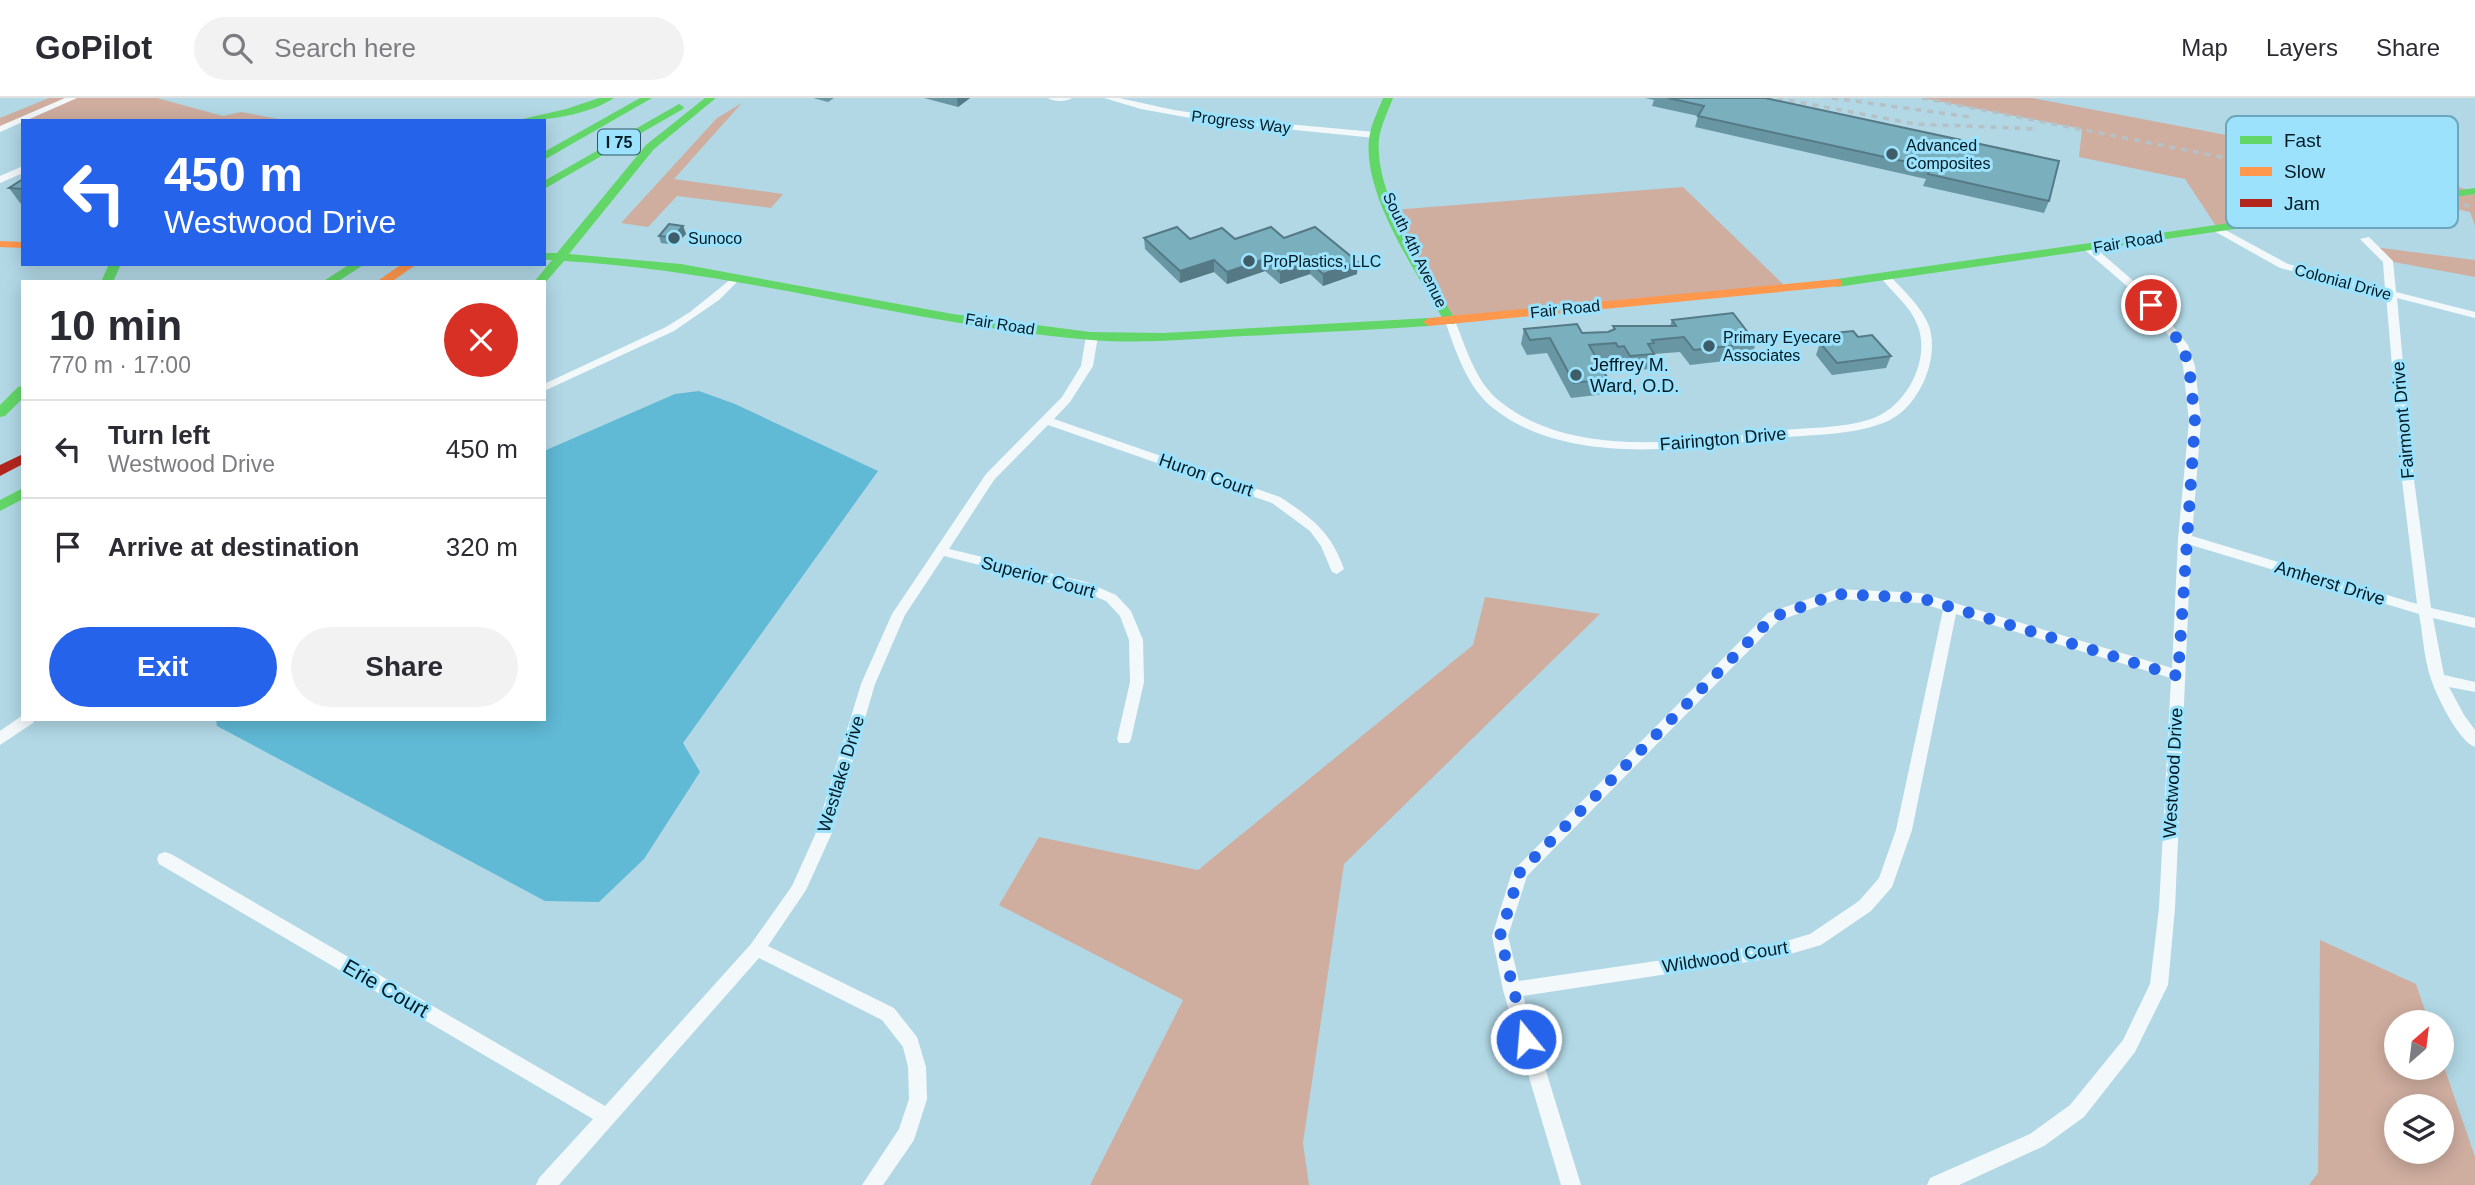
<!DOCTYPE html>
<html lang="en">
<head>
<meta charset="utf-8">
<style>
	body { margin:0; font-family:Helvetica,sans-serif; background:#f2f2f3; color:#2b2b33; height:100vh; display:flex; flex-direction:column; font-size:26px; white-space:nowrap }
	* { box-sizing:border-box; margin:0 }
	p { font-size:23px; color:#7c7c81 }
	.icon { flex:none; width:38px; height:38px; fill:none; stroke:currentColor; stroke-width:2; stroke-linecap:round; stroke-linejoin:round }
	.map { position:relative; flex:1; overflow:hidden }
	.sheet { position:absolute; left:21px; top:182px; width:525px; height:441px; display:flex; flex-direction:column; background:#fff; border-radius:0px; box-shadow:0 4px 18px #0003 }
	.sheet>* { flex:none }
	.hud { position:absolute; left:21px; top:21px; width:525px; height:147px; border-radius:0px; box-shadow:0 4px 18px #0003; background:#2563eb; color:#fff; overflow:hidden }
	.needle { width:46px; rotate:28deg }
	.fabs { position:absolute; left:2384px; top:912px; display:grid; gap:14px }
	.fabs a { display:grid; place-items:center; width:70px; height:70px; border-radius:50%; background:#fff; box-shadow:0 4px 18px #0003; font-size:35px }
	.pin { position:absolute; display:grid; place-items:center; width:60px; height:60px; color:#fff; margin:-30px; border:4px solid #fff; border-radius:50%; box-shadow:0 2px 7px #0007 }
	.me { position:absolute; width:77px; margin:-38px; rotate:343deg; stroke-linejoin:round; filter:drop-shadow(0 0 5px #0008) }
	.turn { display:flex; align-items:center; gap:24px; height:147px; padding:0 28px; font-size:32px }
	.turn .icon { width:91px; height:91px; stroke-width:2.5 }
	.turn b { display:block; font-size:49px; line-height:60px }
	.round { display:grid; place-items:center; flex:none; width:74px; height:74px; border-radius:37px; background:#f2f2f3 }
	.summary { display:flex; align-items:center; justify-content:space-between; height:119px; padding:0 28px }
	h1 { font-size:42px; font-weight:700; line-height:52px }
	.action { display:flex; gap:14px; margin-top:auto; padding:14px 28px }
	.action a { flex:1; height:80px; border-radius:42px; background:#2563eb; color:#fff; font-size:28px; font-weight:700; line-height:80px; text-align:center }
	.action a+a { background:#f2f2f3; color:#2b2b33 }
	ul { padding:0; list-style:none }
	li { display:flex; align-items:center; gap:21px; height:98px; padding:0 28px; border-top:2px solid #e1e1e2 }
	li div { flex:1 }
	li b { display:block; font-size:26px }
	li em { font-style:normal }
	header { display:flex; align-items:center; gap:42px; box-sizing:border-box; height:98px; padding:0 35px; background:#fff; border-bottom:2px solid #e1e1e2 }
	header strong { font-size:33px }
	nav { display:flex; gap:38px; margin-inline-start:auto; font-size:24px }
	.search { width:490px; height:63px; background:#f2f2f3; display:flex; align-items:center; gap:18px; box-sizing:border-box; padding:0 24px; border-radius:38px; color:#7c7c81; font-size:26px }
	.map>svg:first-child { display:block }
	.green { fill:#cfaea0; fill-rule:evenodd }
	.water { fill:#60b9d5 }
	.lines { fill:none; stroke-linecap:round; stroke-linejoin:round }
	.street { fill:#f3f9fb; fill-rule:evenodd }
	.fast { fill:#63d668; fill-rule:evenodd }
	.slow { fill:#ff974d; fill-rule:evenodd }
	.jam { fill:#b3261e; fill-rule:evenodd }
	.rail { stroke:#b6c1c6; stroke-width:3.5; stroke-dasharray:6 6; stroke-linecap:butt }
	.wall { fill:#6996a3 }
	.shaded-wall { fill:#557a85 }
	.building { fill:#7aafbe; stroke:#557a85; stroke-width:2 }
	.route { stroke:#2563eb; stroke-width:12; stroke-dasharray:0 21.6 }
	.poi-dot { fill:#3e5d68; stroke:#9ce2fc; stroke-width:2.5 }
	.labels { text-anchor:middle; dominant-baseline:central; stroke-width:6; stroke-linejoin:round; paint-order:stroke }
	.far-street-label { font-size:16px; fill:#001b24; stroke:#9ce2fc }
	.shield { fill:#9ce2fc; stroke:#2f5765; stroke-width:2 }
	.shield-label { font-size:16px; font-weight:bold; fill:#001b24 }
	.far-poi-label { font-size:16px; fill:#001b24; stroke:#9ce2fc; text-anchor:start }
	.poi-label { font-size:18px; fill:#001b24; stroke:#9ce2fc; text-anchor:start }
	.street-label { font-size:18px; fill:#001b24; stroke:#9ce2fc }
	.near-street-label { font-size:21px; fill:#001b24; stroke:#9ce2fc }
	.key { fill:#9ce2fc; stroke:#6da6bb; stroke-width:2 }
	.key-label { font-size:19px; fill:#001b24 }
</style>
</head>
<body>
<header>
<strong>GoPilot</strong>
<div class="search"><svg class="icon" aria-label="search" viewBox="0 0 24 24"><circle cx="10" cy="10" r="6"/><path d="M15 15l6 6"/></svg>Search here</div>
<nav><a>Map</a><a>Layers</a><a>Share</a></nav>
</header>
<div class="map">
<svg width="2475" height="1087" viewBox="0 0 2475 1087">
	<rect width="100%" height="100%" fill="#b2d8e6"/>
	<!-- green -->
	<g class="green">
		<path d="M49,0H157L223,18L241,14L289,23L23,21L0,31V20Z"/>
		<path d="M1922,0H2032L2421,74L2475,95V128L2470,114L2413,102L2218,131L2185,81L2079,59L2082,31Z"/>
		<path d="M742,5L674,81L783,96L771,110L677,98L648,129L621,125L717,20Z"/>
		<path d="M1683,89L1787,190L1450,223L1392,112Z"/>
		<path d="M2374,149L2475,162V179L2388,163Z"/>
		<path d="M1485,499L1600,516L1344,766L1303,1045L1309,1087H1090L1183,902L999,807L1039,739L1198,772L1473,547Z"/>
		<path d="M2320,842L2416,886L2429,924H2396V970H2441V960L2475,1059V1087H2309L2318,1075ZM2396,1008H2441V1054H2396Z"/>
	</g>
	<!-- water -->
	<path class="water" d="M699,293L735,306L878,373L683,645L700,674L644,761L599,804L545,803L217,628L216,621H544V353L675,296Z"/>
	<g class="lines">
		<!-- street -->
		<g class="street">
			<path d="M65,0H77L0,34V28Z"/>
			<path d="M1048,0H1072C1067,4 1053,4 1048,0Z"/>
			<path d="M1104,0H1119L1174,12L1241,22L1375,34L1380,37L1375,40L1207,23L1141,11Z"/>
			<path d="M23,68V75L0,85V78Z"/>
			<path d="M2218,128L2288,166L2385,191L2383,164L2360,141L2369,139L2393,163L2396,194L2475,214V220L2397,200L2413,374L2431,510L2475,520V530L2433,520L2444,577L2475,584V594L2449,589L2464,617L2475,632V649C2459,644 2436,597 2431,581C2424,561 2423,537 2419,516L2191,447L2175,810L2168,887L2135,954L2084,1019L2044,1048L1959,1087H1927L1930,1080L2030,1036L2070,1007L2123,942L2150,886L2159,810L2171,580L1956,516L1912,732L1892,789L1871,813L1821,847L1780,859L1523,898L1581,1087H1561L1503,892L1492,838L1512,774L1768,515L1837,491L1921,495L2172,570L2178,441L2189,323L2183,268L2177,248L2136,196L2085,152V148H2093L2144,192L2188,247L2195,268L2201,323L2192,438L2417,506L2401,374L2386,197L2280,170L2214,133L2213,131ZM1838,501L1921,505L1943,512L1896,732L1879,780L1859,803L1810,836L1780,845L1519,883L1508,838L1527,778L1778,523Z"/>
			<path d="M736,177L741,180L719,202L674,233L544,293V286L666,229L690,214Z"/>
			<path d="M1886,177L1890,178C1904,193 1921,208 1929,228C1940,261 1919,309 1888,323C1854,338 1813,336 1777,340C1690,350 1568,370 1493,310C1467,289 1456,254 1445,223L1450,220L1455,223C1467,252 1476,286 1502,305C1575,362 1691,343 1776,333C1807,329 1841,331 1871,321C1906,310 1932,261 1917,226C1910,208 1893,195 1881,180Z"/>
			<path d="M1092,235L1098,238L1093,268L1070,304L1054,321L1280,399C1312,420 1331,434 1344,471L1337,476L1332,474L1321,448L1310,433L1272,405L1048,327L994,382L949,451L1086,484L1116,497L1131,513L1143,542L1144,584L1131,641L1129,645H1119L1117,641L1130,584L1129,542L1120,518L1106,503L1082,493L944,458L905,517L875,586L831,737L806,792L768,848L894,910L917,939L926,969L927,1001L914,1042L883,1087H862L899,1031L909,1001L908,969L903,949L882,922L759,860L559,1087H536L539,1080L593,1021L159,766L157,761L159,756L165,754L171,756L605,1008L751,846L792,788L815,737L861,586L892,516L986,376L1062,299L1081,268L1086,238Z"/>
			<path d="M23,617V621H35L33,625L0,647V633Z"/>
		</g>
		<!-- fast -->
		<g class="fast">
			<path d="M599,0H614C589,17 544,23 514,23L566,11Z"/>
			<path d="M640,0H652L544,62V54Z"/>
			<path d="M705,0H716L654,51L569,156L681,166L953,216L1090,234L1164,235L1429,220L1435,224L1429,228C1367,232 1306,235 1244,238C1193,241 1142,246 1091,242C913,227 742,173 564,163L544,186V184H534L552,162H544V155H557L646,47Z"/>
			<path d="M1383,0H1393C1388,13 1381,27 1379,41C1374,100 1428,174 1456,223L1454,226H1446L1444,223C1417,174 1363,99 1369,41C1371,26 1378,13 1383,0Z"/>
			<path d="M679,6L684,9L683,11L544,91V83Z"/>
			<path d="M2475,90V96L1837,189L1831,185L1837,181Z"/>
			<path d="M109,166H121L113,184H101Z"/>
			<path d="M350,166H365L337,184H322Z"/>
			<path d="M23,288V300L5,318L0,319V307L18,289Z"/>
			<path d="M23,390V401L0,413V402Z"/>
		</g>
		<!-- slow -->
		<g class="slow">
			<path d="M0,143L23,144V150L0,149Z"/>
			<path d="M402,166H417L391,184H376Z"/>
			<path d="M1837,181L1841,182V188L1429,228L1423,224L1429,220Z"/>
		</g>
		<!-- jam -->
		<path class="jam" d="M23,356V366L0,378V367Z"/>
		<!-- rail -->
		<g class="rail">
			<path d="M1777,0L1915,26L2037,31"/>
			<path d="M1832,0L1971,19"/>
			<path d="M1922,0L2475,109"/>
		</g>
	</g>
	<!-- wall -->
	<g class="wall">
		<path d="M813,0H834L828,4Z"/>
		<path d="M924,0H970L958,9Z"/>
		<path d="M1645,0H1765L2049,103L2044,115L1923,88L1926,81L1695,29L1698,18L1652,8L1654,2Z"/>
		<path d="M23,81V106L20,105L9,90Z"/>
		<path d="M683,128L686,136L675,147L661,145L659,138Z"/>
		<path d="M1144,140L1235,141L1284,140L1357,176L1323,188L1310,176L1280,186L1265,173L1227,186L1214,174L1180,185L1145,151Z"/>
		<path d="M1672,222L1756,245L1751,260L1690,267L1680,254L1654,256L1650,271L1626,273L1621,263L1614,264L1612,260L1597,261L1608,281L1605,296L1571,300L1547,255L1527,257L1521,246L1524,231L1582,235L1608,234L1613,232V228H1670Z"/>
		<path d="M1834,235L1858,239L1891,258L1886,270L1832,277L1816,257L1820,245L1831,244Z"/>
	</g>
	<!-- shaded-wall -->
	<g class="shaded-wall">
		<path d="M957,0H970L958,9Z"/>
		<path d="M683,128L686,136L675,147L673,139Z"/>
		<path d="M1265,161V173L1227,186V174Z"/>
		<path d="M1214,162V174L1180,185V173Z"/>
		<path d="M1310,164V176L1280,186V174Z"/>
		<path d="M1358,164L1357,176L1323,188V176Z"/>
	</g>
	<!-- building -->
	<g class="building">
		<path d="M1668,0H1765L2059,63L2049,103L1928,76L1930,69L1698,18L1704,8Z"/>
		<path d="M23,81V91L9,90Z"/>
		<path d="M669,126L683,128L673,139L659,138Z"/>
		<path d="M1177,129L1190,141L1222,130L1235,141L1271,129L1284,140L1315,129L1358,164L1323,176L1310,164L1280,174L1265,161L1227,174L1214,162L1180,173L1144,140Z"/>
		<path d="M1733,215L1756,245L1694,252L1684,239L1652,242L1654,245L1648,246L1654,256L1630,258L1624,248L1618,249L1616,245L1589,247L1608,281L1574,285L1550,240L1530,242L1524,231L1577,226L1582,235L1608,234L1615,231L1613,228H1676L1672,222Z"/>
		<path d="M1853,233L1858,239L1872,237L1891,258L1837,265L1820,245L1841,242L1834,235Z"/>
	</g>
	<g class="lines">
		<!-- route -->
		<path class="route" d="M1526,941L1500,838L1520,774L1773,519L1837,496L1921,500L2178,578L2195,323L2189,268L2182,247L2151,207"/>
	</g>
	<!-- markers -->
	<g class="poi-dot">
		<circle cx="1892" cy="56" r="7"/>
		<circle cx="674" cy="140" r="7"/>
		<circle cx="1249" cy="163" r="7"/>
		<circle cx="1709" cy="248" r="7"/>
		<circle cx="1576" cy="277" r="7"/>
	</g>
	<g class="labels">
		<!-- far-street labels -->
		<g class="far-street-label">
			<text transform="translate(1241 24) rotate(7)">Progress Way</text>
			<text transform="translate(2128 144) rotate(-9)">Fair Road</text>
			<text transform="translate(1415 152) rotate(64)">South 4th Avenue</text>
			<text transform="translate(2343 184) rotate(15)">Colonial Drive</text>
			<text transform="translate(1565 211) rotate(-6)">Fair Road</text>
			<text transform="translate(1000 226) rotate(9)">Fair Road</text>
		</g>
		<!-- shield labels -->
		<rect class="shield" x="598" y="31.5" width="42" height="25" rx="5"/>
		<g class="shield-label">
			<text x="619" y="44">I 75</text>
		</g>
		<!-- far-poi labels -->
		<g class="far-poi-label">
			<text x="1906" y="47">Advanced<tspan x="1906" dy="18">Composites</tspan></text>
			<text x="688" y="140">Sunoco</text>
			<text x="1263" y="163">ProPlastics, LLC</text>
			<text x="1723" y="239">Primary Eyecare<tspan x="1723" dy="18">Associates</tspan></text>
		</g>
		<!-- poi labels -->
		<g class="poi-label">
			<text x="1590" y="267">Jeffrey M.<tspan x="1590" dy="21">Ward, O.D.</tspan></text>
		</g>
		<!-- street labels -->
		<g class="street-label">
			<text transform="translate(2403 322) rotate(-95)">Fairmont Drive</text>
			<text transform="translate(1723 341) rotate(-5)">Fairington Drive</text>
			<text transform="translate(1206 377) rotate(19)">Huron Court</text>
			<text transform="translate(1038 479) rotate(15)">Superior Court</text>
			<text transform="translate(2330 485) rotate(17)">Amherst Drive</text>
			<text transform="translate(2173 675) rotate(-87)">Westwood Drive</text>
			<text transform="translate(841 676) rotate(-73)">Westlake Drive</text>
			<text transform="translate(1725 859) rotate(-9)">Wildwood Court</text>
		</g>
		<!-- near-street labels -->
		<g class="near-street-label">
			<text transform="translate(386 890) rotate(30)">Erie Court</text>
		</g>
	</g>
	<!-- legend -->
	<rect x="2226" y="18" width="232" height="112" rx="10" class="key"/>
	<rect x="2240" y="38" width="32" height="8" fill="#63d668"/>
	<rect x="2240" y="69" width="32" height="9" fill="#ff974d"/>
	<rect x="2240" y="101" width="32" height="8" fill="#b3261e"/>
	<g class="key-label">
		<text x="2284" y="49">Fast</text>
		<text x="2284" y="80">Slow</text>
		<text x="2284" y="112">Jam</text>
	</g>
</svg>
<div class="fabs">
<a><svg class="needle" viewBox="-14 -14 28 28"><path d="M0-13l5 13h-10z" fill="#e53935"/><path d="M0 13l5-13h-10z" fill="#7c7c81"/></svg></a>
<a><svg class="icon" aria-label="layers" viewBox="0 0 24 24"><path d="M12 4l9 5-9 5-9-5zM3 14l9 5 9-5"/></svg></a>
</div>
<div class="pin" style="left:2151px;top:207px;background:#d93025"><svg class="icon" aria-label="arrive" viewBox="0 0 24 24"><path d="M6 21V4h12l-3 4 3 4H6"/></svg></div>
<svg class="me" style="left:1526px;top:941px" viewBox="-20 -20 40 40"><circle r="17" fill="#2563eb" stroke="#fff" stroke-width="3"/><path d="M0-11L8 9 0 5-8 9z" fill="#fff"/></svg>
<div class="hud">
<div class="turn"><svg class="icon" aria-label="left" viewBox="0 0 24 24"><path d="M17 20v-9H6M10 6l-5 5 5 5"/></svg><div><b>450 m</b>Westwood Drive</div></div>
</div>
<section class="sheet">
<div class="summary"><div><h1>10 min</h1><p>770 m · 17:00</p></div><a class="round" style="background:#d93025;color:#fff"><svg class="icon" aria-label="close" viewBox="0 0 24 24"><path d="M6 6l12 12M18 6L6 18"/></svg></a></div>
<ul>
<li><svg class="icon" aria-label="left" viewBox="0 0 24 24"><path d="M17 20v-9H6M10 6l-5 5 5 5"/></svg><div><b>Turn left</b><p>Westwood Drive</p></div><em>450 m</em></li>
<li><svg class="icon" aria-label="arrive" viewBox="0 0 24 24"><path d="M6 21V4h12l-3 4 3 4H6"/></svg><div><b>Arrive at destination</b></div><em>320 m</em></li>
</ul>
<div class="action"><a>Exit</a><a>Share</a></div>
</section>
</div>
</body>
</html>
